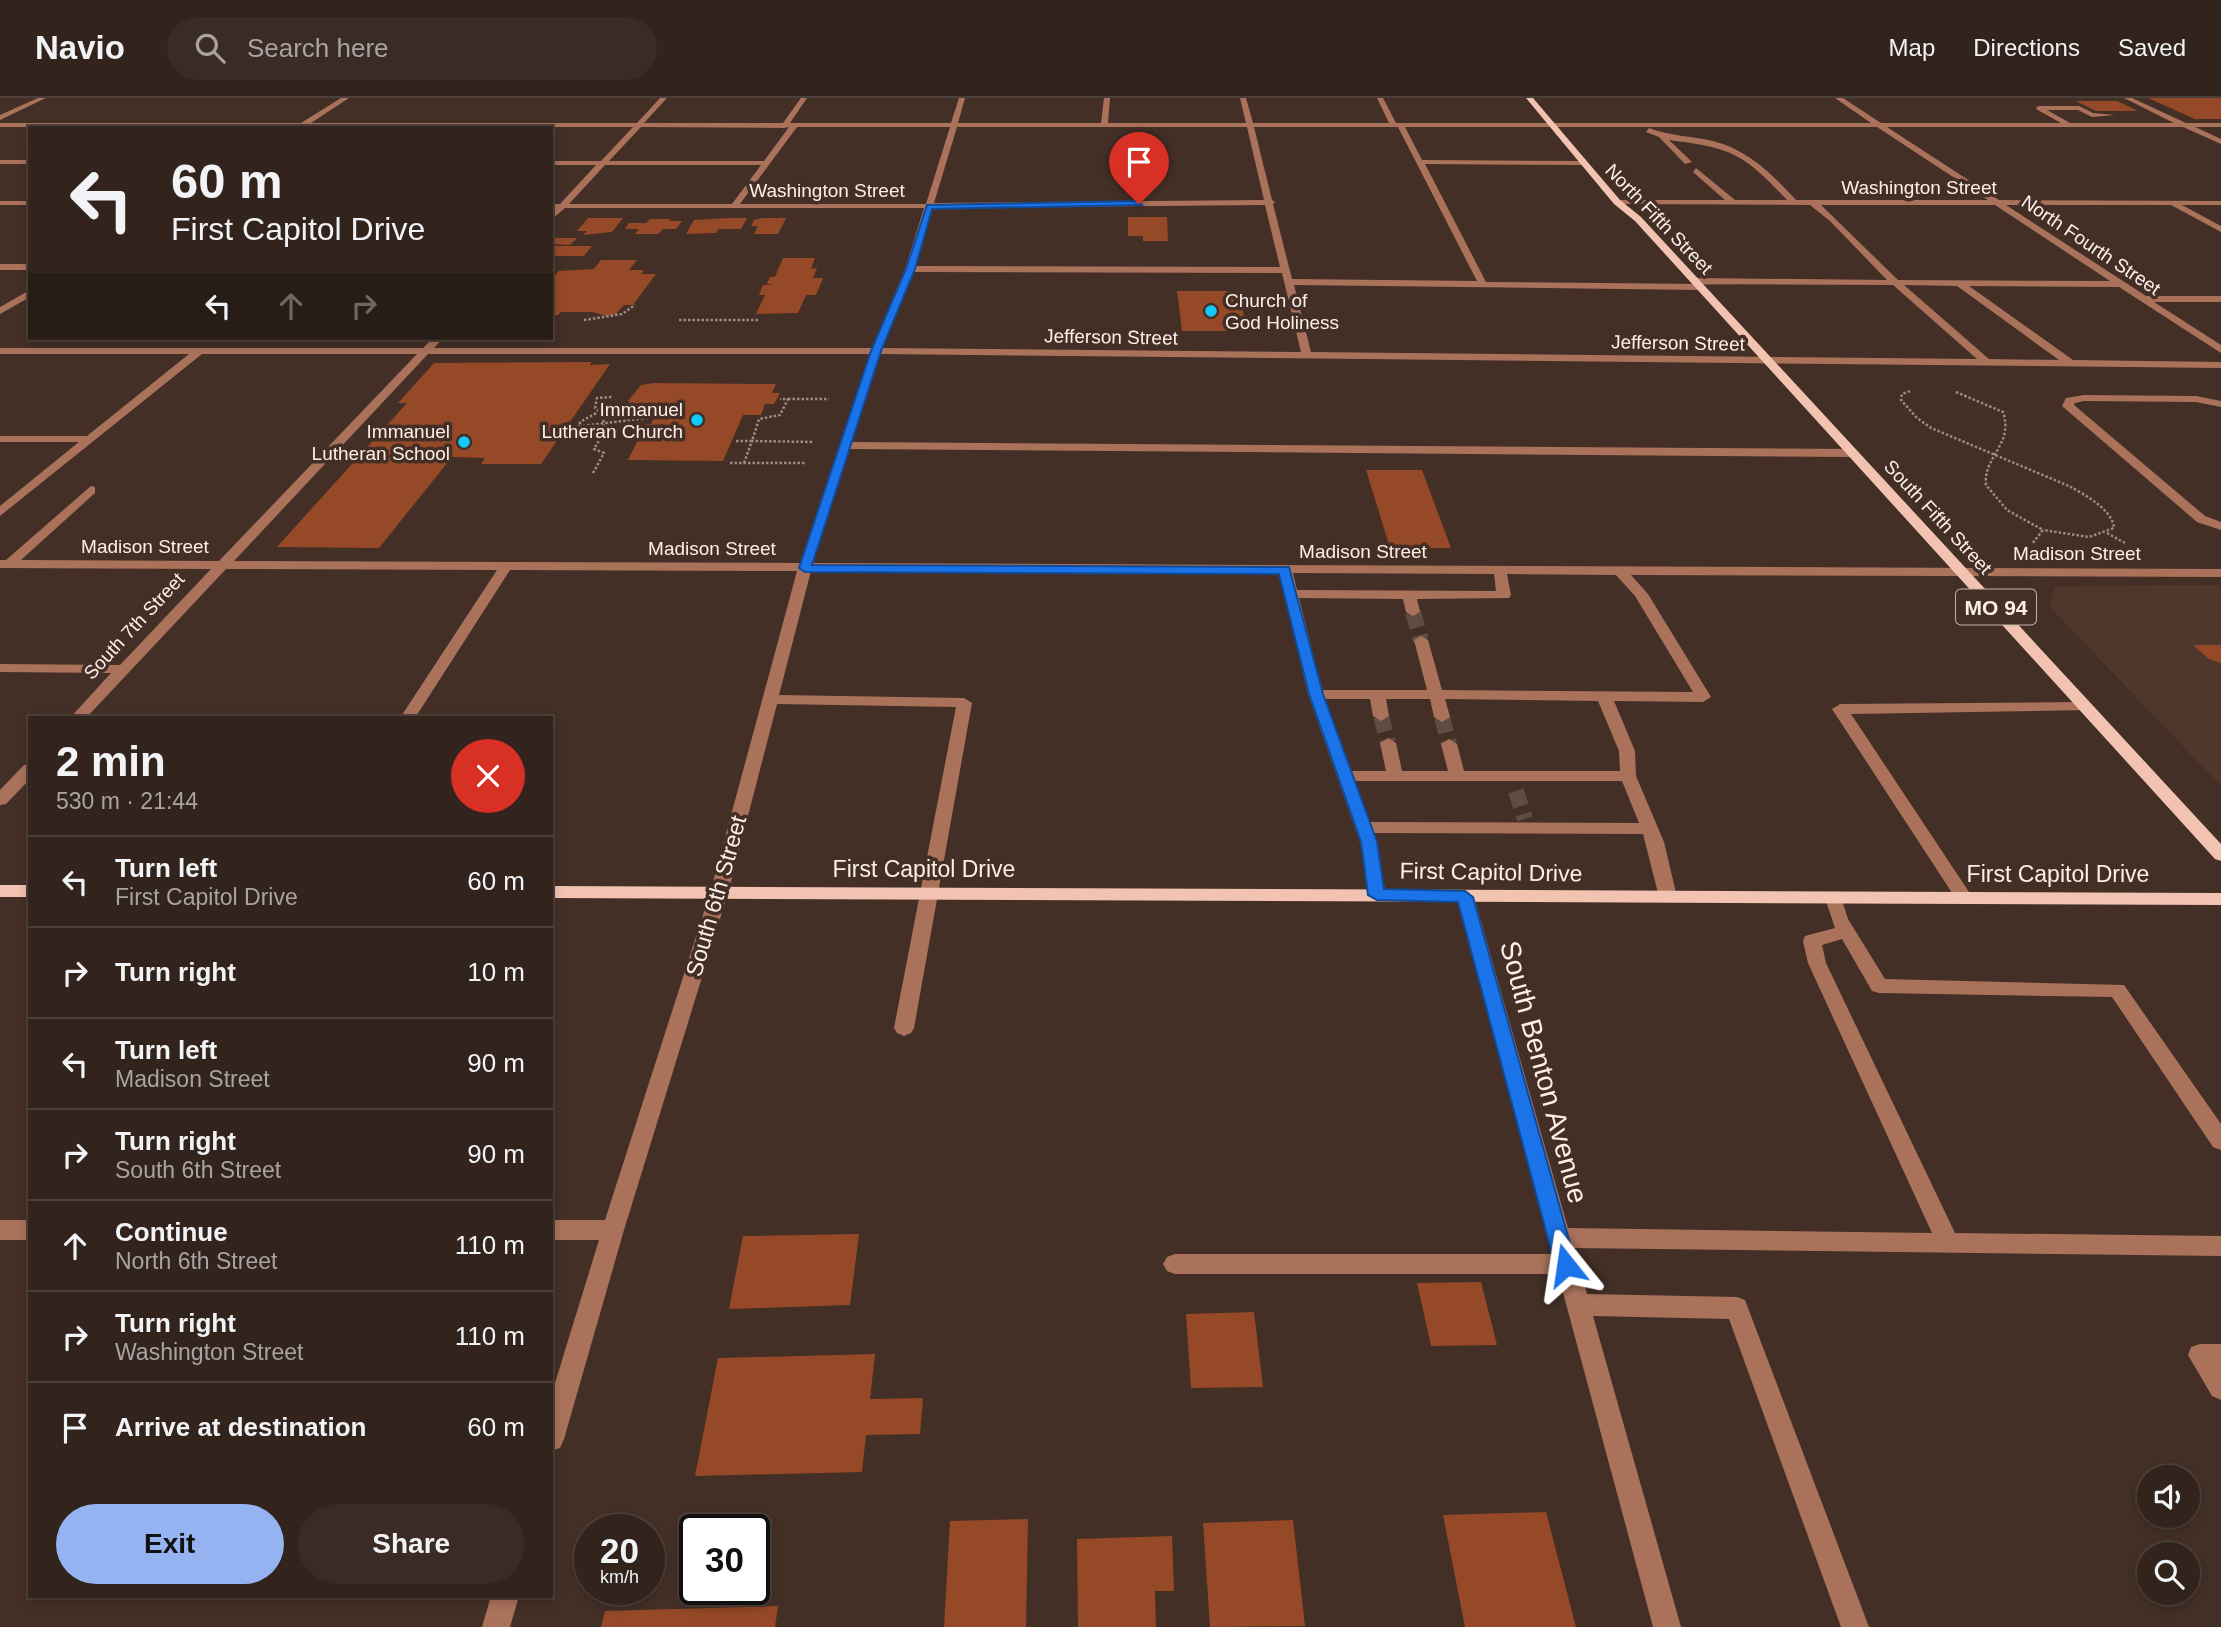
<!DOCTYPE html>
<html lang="en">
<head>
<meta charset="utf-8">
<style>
	body { margin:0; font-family:Helvetica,sans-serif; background:#3a2b25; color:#f1f3f6; height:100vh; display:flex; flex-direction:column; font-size:26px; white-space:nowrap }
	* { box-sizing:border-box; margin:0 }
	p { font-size:23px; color:#a8a4a3 }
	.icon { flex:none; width:38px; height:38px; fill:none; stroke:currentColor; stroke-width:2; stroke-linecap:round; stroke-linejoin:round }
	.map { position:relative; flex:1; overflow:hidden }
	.sheet { position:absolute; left:28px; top:618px; width:525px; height:882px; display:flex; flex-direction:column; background:#32231c; border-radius:0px; box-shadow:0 4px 10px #0003,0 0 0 2px #4d403b }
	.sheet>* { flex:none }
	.guide { position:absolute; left:28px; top:28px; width:525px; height:214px; border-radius:0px; box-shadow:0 4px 10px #0003,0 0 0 2px #4d403b; background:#32231c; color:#f1f3f6; overflow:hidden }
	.buttons { position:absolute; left:2137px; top:1367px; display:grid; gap:14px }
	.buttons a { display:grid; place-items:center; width:63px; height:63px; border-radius:50%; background:#32231c; box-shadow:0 4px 10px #0003,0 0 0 2px #4d403b; font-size:35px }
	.speed { position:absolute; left:574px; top:1416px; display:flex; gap:14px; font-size:35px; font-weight:700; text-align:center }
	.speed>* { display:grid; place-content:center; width:91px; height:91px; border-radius:50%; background:#32231c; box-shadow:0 4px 10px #0003,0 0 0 2px #4d403b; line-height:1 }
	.speed small { font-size:18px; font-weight:400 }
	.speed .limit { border:4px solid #111; border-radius:10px; background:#fff; color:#111 }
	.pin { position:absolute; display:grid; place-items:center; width:60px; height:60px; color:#fff; margin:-72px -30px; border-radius:50% 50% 50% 0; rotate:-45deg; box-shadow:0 0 7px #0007 }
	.pin .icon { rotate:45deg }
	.me { position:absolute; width:77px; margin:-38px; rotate:345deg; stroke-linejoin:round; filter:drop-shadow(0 0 5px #0008) }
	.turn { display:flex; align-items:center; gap:24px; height:147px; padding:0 28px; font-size:32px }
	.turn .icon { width:91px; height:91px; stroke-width:2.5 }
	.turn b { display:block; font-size:49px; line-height:60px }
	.lanes { display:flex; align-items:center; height:66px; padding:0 28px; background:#0003; justify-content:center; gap:35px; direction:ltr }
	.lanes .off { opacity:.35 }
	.round { display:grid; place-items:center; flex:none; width:74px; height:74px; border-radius:37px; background:#3a2b25 }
	.summary { display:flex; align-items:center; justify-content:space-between; height:119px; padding:0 28px }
	h1 { font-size:42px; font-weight:600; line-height:52px }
	.action { display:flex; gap:14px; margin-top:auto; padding:14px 28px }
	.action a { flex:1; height:80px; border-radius:42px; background:#95b2f1; color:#111; font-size:28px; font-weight:600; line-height:80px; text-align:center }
	.action a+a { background:#3a2b25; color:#f1f3f6 }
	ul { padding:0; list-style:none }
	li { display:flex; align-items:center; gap:21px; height:91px; padding:0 28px; border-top:2px solid #4d403b }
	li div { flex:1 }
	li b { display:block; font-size:26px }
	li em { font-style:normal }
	header { display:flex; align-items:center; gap:42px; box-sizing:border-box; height:98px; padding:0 35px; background:#32231c; border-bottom:2px solid #4d403b }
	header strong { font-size:33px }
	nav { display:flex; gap:38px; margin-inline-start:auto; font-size:24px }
	.search { width:490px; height:63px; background:#3a2b25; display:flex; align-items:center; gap:18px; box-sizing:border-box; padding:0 24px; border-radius:38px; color:#a8a4a3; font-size:26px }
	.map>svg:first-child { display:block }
	.built { fill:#50372b }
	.building { fill:#964926 }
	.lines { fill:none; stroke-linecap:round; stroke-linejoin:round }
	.minor-tunnel { stroke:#5f4c43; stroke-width:16; stroke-dasharray:16 8; stroke-linecap:butt }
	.path { stroke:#9d8c84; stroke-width:2.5; stroke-dasharray:2.5 2; stroke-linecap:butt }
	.minor { fill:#aa725b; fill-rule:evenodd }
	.major { fill:#f1c3b0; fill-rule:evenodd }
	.path-bridge { stroke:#9d8c84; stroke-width:2.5; stroke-dasharray:2.5 2; stroke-linecap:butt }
	.route { fill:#1a73e8; stroke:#114b97; stroke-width:2 }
	.poi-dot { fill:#10cafa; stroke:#432f26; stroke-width:2.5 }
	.labels { text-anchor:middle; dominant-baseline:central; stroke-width:7; stroke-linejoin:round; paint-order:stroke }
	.far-street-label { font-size:19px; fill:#fcefe9; stroke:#432f26 }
	.far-poi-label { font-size:19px; fill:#fcefe9; stroke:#432f26; text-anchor:end }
	.shield { fill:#432f26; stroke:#c4b5ae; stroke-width:2 }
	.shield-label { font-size:21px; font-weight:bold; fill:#fcefe9 }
	.street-label { font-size:23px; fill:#fcefe9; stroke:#432f26 }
	.near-street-label { font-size:28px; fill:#fcefe9; stroke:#432f26 }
</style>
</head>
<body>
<header>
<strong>Navio</strong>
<div class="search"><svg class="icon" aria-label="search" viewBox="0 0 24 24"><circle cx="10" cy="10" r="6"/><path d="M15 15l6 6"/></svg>Search here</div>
<nav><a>Map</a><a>Directions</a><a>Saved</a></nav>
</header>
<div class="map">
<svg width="2221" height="1529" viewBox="0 0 2221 1529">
	<rect width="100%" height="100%" fill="#432f26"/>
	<!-- built -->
	<path class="built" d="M2221,487V688L2049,508L2056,488Z"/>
	<!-- building -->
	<g class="building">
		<path d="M2148,0H2221V21H2195Z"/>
		<path d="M2076,3H2117L2138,13H2096Z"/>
		<path d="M1128,119H1167L1168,143H1143V138H1128Z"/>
		<path d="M588,120H623L612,134L583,137L587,133H577Z"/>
		<path d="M729,120H747L741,131H719L716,135L686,136L694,122Z"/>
		<path d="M763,120H786L778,136H754L758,128H751L754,122Z"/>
		<path d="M650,121H671L669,123H682L676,131H663L658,136H635L639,131H625L629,125H646Z"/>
		<path d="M551,140H577L570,147L551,146Z"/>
		<path d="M551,148H592L584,158H551Z"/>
		<path d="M783,160H815L811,171L817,170L813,180H823L816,197H806L798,215L756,216L765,197H759L763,187H774L767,186L770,179H775Z"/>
		<path d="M601,162H637L629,172H644L641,176H656L633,207H624L616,216L607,218L592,214H561L558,217H551V181L559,173L594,171Z"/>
		<path d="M1177,193H1239L1247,233H1182Z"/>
		<path d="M591,264L590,267L610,266L541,366H481L485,360L452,359L379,450L277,449L407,305H398L434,265Z"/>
		<path d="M654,285L776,286L772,295H780L774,306H765L761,317H743L723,363L628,362L646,326H651L656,316L637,313L640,308L632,310L634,308L628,303L641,287Z"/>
		<path d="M1366,372H1422L1451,450H1390Z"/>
		<path d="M2193,547H2221V565L2209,561Z"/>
		<path d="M859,1136L850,1207L729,1211L743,1138Z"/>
		<path d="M1481,1184L1497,1247L1431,1248L1417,1185Z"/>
		<path d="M1254,1214L1263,1289L1191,1290L1186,1216Z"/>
		<path d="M875,1256L870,1301L923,1300L920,1336L866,1337L862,1374L695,1378L718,1260Z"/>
		<path d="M1546,1414L1576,1529H1465L1443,1417Z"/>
		<path d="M1028,1421L1026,1529H944L950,1423Z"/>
		<path d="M1293,1422L1305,1528L1210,1529L1203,1425Z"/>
		<path d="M1172,1438L1174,1493H1155L1156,1529H1078L1077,1441Z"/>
		<path d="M778,1508L775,1529H601L605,1513Z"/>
	</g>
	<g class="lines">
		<!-- minor-tunnel -->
		<g class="minor-tunnel">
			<path d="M1413,514L1421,542"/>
			<path d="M1381,618L1388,645"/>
			<path d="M1442,619L1449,646"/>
			<path d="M1516,693L1525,721"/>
		</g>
		<!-- path -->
		<g class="path">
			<path d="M584,222L622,216L635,207"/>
			<path d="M679,222H760"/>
			<path d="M1910,293L1902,296L1901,302L1917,320L1931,330L2069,388C2085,397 2112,411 2114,430L2089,439L2043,432"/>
			<path d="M1956,294L2003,314C2014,347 1983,358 1986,387L2007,412L2043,432L2032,446"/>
			<path d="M788,301H829"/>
			<path d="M600,313L580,324V333L600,340"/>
			<path d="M736,343H752L759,321L780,317L788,301H780"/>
			<path d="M730,365H805"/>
			<path d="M744,365L752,343L813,344"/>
			<path d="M593,375L604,355L594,351L604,334L603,316L595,310L597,300L613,299"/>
			<path d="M2107,435L2125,445"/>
		</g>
		<!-- minor -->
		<g class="minor">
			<path d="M38,0H46L0,22V17Z"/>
			<path d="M341,0H349L311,25H637L660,0H667L644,25H783L801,0H807L790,25H951L959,0H965L958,25H1101L1104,0H1110L1108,25H1246L1240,0H1246L1253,25H1389L1377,0H1383L1396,25H1871L1835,0H1843L1881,25H2061L2036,11L2038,8H2079L2093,15L2115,17L2092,19L2078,12H2047L2070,25H2174L2124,0H2132L2186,25H2221V29H2195L2221,41V46L2183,29H1887L1999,102L2221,103V107H2182L2221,128V134L2171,107H2006L2146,198H2221V204H2154L2221,247V255L2119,189L1969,188L2073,262L2221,264V270L880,256L852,344L1853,351L1859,355L1853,359L850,351L813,465L2221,471V479L1631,477L1648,496L1711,599L1703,604L1614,603L1635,653L1636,678L1664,744L1677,799L1674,803H1662L1659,799L1643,736L1374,735L1386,797L1383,801H1371L1360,744L1308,596L1279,475L811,473L779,597L964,600L972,605L914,930L911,935L904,938L897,935L894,930L956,609L777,606L728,795L624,1132L564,1341L560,1350L551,1353V1298L599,1142H551V1122H605L710,795L797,473L510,472L415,620H400L497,472L226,471L86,620H70L111,575L0,574V566L120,567L211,471L0,470V462H6L91,388L95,389V395L21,462L219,463L417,256H202L0,418V408L79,344H0V338H87L189,256H0V250H423L433,240H443L434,250H872L905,171L924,110H565L551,122V115L555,110H551V106H560L596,67H551V63H601L633,29H0V25H301ZM641,29L784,30L789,29L764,63H609ZM797,29H950L926,106H740ZM957,29H1247L1264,102L934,105ZM1254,29H1398L1477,183L1292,181L1273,106L1275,104L1272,102ZM1405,29H1877L1988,102H1796C1772,76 1748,52 1713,43C1691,38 1670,38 1649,30L1646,34L1659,39L1685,66L1692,64L1669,42C1732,50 1743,55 1787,102H1735L1696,70L1693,74L1725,102H1617L1613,104L1617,106L1810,107L1830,123L1887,182L1695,180L1690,183L1695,186L1893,187L1977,261L1311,254L1294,187L1701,192L1706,189L1701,186L1486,184L1425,66L1583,67L1587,65L1583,63L1422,62ZM605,67H761L732,106H569ZM1265,107L1280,169L915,168L933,110ZM1821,107H1995L2110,183L1898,182ZM913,174L1282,175L1301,254L882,250ZM1904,187L1957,188L2059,262L1989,261ZM428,256H870L800,465L234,463ZM1293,475L1494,476L1496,493L1297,492ZM1507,476L1616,477L1635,498L1693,594L1442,592L1428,542L1421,538L1414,542L1427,592H1322L1299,500L1403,501L1406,514L1413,518L1420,514L1417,501L1509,500L1511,497ZM1325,601H1370L1373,618L1381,623L1389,618L1386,601H1430L1434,619L1442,624L1450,619L1445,601L1598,603L1619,653L1620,673H1464L1457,646L1449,641L1441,646L1448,673H1402L1396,645L1388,640L1380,645L1386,673H1352ZM1355,683H1622L1639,725L1370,724Z"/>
			<rect x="0" y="62" width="30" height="4"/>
			<rect x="0" y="103" width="30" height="4"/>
			<rect x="0" y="166" width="30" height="6"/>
			<path d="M30,192V199L0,216V209Z"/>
			<path d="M2084,297L2196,298L2221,303V309L2196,304L2084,303L2075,305L2074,307L2205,418L2221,424V432L2197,424L2062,308L2066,300Z"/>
			<path d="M2086,604L2091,606L2094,609L2091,612L1851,616L1973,800L1970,804H1958L1832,611L1840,606Z"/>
			<path d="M30,666V681L6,706L0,707V692L24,667Z"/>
			<path d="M1465,793L1471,795L1474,799L1568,1130L1932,1135L1808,865L1803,843L1805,838L1835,830L1825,800L1828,796H1840L1848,821L1885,881L2124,887L2221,1026V1052L2213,1049L2112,899L1879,895L1872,893L1842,841L1822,847L1826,865L1955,1135L2221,1138V1158L1574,1150L1587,1196L1737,1199L1745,1202L1869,1529H1841L1729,1221L1593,1218L1681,1529H1653L1558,1176H1175L1167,1173L1163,1166L1167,1159L1175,1156H1552L1456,799L1459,795Z"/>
			<rect x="0" y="1122" width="30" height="20"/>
			<path d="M2200,1246H2221V1302L2212,1298L2188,1257L2191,1249Z"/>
			<path d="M491,1498H519L510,1529H482Z"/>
		</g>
		<!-- major -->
		<g class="major">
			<path d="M1526,0H1533L1620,102L1641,119L2221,746V763L2215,761L1635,123L1614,106Z"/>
			<rect x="0" y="787" width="30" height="12"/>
			<path d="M551,788L2221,795V807L551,800Z"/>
		</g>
		<!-- path-bridge -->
		<path class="path-bridge" d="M565,330L655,319"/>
	</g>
	<!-- route -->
	<path class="route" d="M1139,103L1142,107L932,111L915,171L881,253L812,467L1289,469L1323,596L1377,744L1384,791L1465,793L1473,799L1576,1167L1573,1173L1566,1176L1558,1173L1555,1167L1458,804L1377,802L1368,797L1361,744L1309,596L1279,476L805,474L799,470L871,253L906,171L927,107Z"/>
	<!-- markers -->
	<g class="poi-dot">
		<circle cx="1211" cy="213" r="7"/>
		<circle cx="697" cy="322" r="7"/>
		<circle cx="464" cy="344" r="7"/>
	</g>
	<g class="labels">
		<!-- far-street labels -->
		<g class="far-street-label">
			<text x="1919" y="89">Washington Street</text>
			<text x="827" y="92">Washington Street</text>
			<text transform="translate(1659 121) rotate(46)">North Fifth Street</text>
			<text transform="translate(2091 147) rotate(34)">North Fourth Street</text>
			<text transform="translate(1111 239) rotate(1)">Jefferson Street</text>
			<text transform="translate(1678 245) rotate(1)">Jefferson Street</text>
			<text transform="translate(1938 419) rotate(47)">South Fifth Street</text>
			<text x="145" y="448">Madison Street</text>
			<text x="712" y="450">Madison Street</text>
			<text x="1363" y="453">Madison Street</text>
			<text x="2077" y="455">Madison Street</text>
			<text transform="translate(134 528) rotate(-47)">South 7th Street</text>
		</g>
		<!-- far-poi labels -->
		<g class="far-poi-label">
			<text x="1225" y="202" text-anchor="start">Church of<tspan x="1225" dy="22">God Holiness</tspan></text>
			<text x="683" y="311">Immanuel<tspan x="683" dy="22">Lutheran Church</tspan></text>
			<text x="450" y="333">Immanuel<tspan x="450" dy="22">Lutheran School</tspan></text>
		</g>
		<!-- shield labels -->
		<rect class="shield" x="1956" y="491.5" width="80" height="35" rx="5"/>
		<g class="shield-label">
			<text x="1996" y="509">MO 94</text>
		</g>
		<!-- street labels -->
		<g class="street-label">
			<text x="924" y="771">First Capitol Drive</text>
			<text transform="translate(1491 774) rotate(1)">First Capitol Drive</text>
			<text x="2058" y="776">First Capitol Drive</text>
			<text transform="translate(716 798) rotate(-74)">South 6th Street</text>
		</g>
		<!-- near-street labels -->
		<g class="near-street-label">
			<text transform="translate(1544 974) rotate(75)">South Benton Avenue</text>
		</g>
	</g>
</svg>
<div class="buttons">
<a><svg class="icon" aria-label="sound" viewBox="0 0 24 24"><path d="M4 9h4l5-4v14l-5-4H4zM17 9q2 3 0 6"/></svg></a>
<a><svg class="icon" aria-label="search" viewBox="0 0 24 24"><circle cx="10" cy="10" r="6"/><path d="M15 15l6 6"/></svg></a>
</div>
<div class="speed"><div>20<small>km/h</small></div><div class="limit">30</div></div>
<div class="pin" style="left:1139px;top:106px;background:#d93025"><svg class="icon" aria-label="arrive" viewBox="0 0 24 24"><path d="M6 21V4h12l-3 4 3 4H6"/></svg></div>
<svg class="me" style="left:1566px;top:1167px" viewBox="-20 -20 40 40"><path d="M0-17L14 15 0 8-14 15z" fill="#1a73e8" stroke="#fff" stroke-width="4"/></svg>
<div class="guide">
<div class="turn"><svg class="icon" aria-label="left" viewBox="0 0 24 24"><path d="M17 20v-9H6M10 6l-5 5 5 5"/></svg><div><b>60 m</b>First Capitol Drive</div></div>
<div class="lanes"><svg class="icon" aria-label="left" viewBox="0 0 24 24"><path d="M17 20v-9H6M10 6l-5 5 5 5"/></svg><svg class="icon off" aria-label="ahead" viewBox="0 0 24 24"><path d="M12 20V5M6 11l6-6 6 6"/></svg><svg class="icon off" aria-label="right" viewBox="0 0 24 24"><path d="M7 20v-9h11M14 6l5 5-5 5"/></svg></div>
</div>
<section class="sheet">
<div class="summary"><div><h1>2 min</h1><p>530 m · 21:44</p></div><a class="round" style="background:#d93025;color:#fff"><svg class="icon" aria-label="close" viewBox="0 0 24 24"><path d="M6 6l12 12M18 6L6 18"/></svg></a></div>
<ul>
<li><svg class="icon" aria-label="left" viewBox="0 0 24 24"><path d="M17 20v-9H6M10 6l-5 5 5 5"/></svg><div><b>Turn left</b><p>First Capitol Drive</p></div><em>60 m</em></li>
<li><svg class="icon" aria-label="right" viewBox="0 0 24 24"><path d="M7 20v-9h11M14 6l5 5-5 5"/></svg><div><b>Turn right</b></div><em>10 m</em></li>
<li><svg class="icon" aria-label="left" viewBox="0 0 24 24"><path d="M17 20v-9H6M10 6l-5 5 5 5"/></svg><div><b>Turn left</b><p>Madison Street</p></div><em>90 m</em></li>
<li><svg class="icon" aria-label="right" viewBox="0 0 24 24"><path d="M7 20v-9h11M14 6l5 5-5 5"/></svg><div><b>Turn right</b><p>South 6th Street</p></div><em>90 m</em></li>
<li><svg class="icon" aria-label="ahead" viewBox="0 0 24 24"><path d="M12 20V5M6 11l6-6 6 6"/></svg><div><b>Continue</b><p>North 6th Street</p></div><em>110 m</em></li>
<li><svg class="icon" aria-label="right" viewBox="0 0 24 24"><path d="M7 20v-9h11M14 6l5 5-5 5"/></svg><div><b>Turn right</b><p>Washington Street</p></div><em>110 m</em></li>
<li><svg class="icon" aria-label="arrive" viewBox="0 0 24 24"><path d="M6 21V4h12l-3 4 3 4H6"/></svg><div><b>Arrive at destination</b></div><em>60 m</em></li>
</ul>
<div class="action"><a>Exit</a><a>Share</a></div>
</section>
</div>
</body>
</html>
